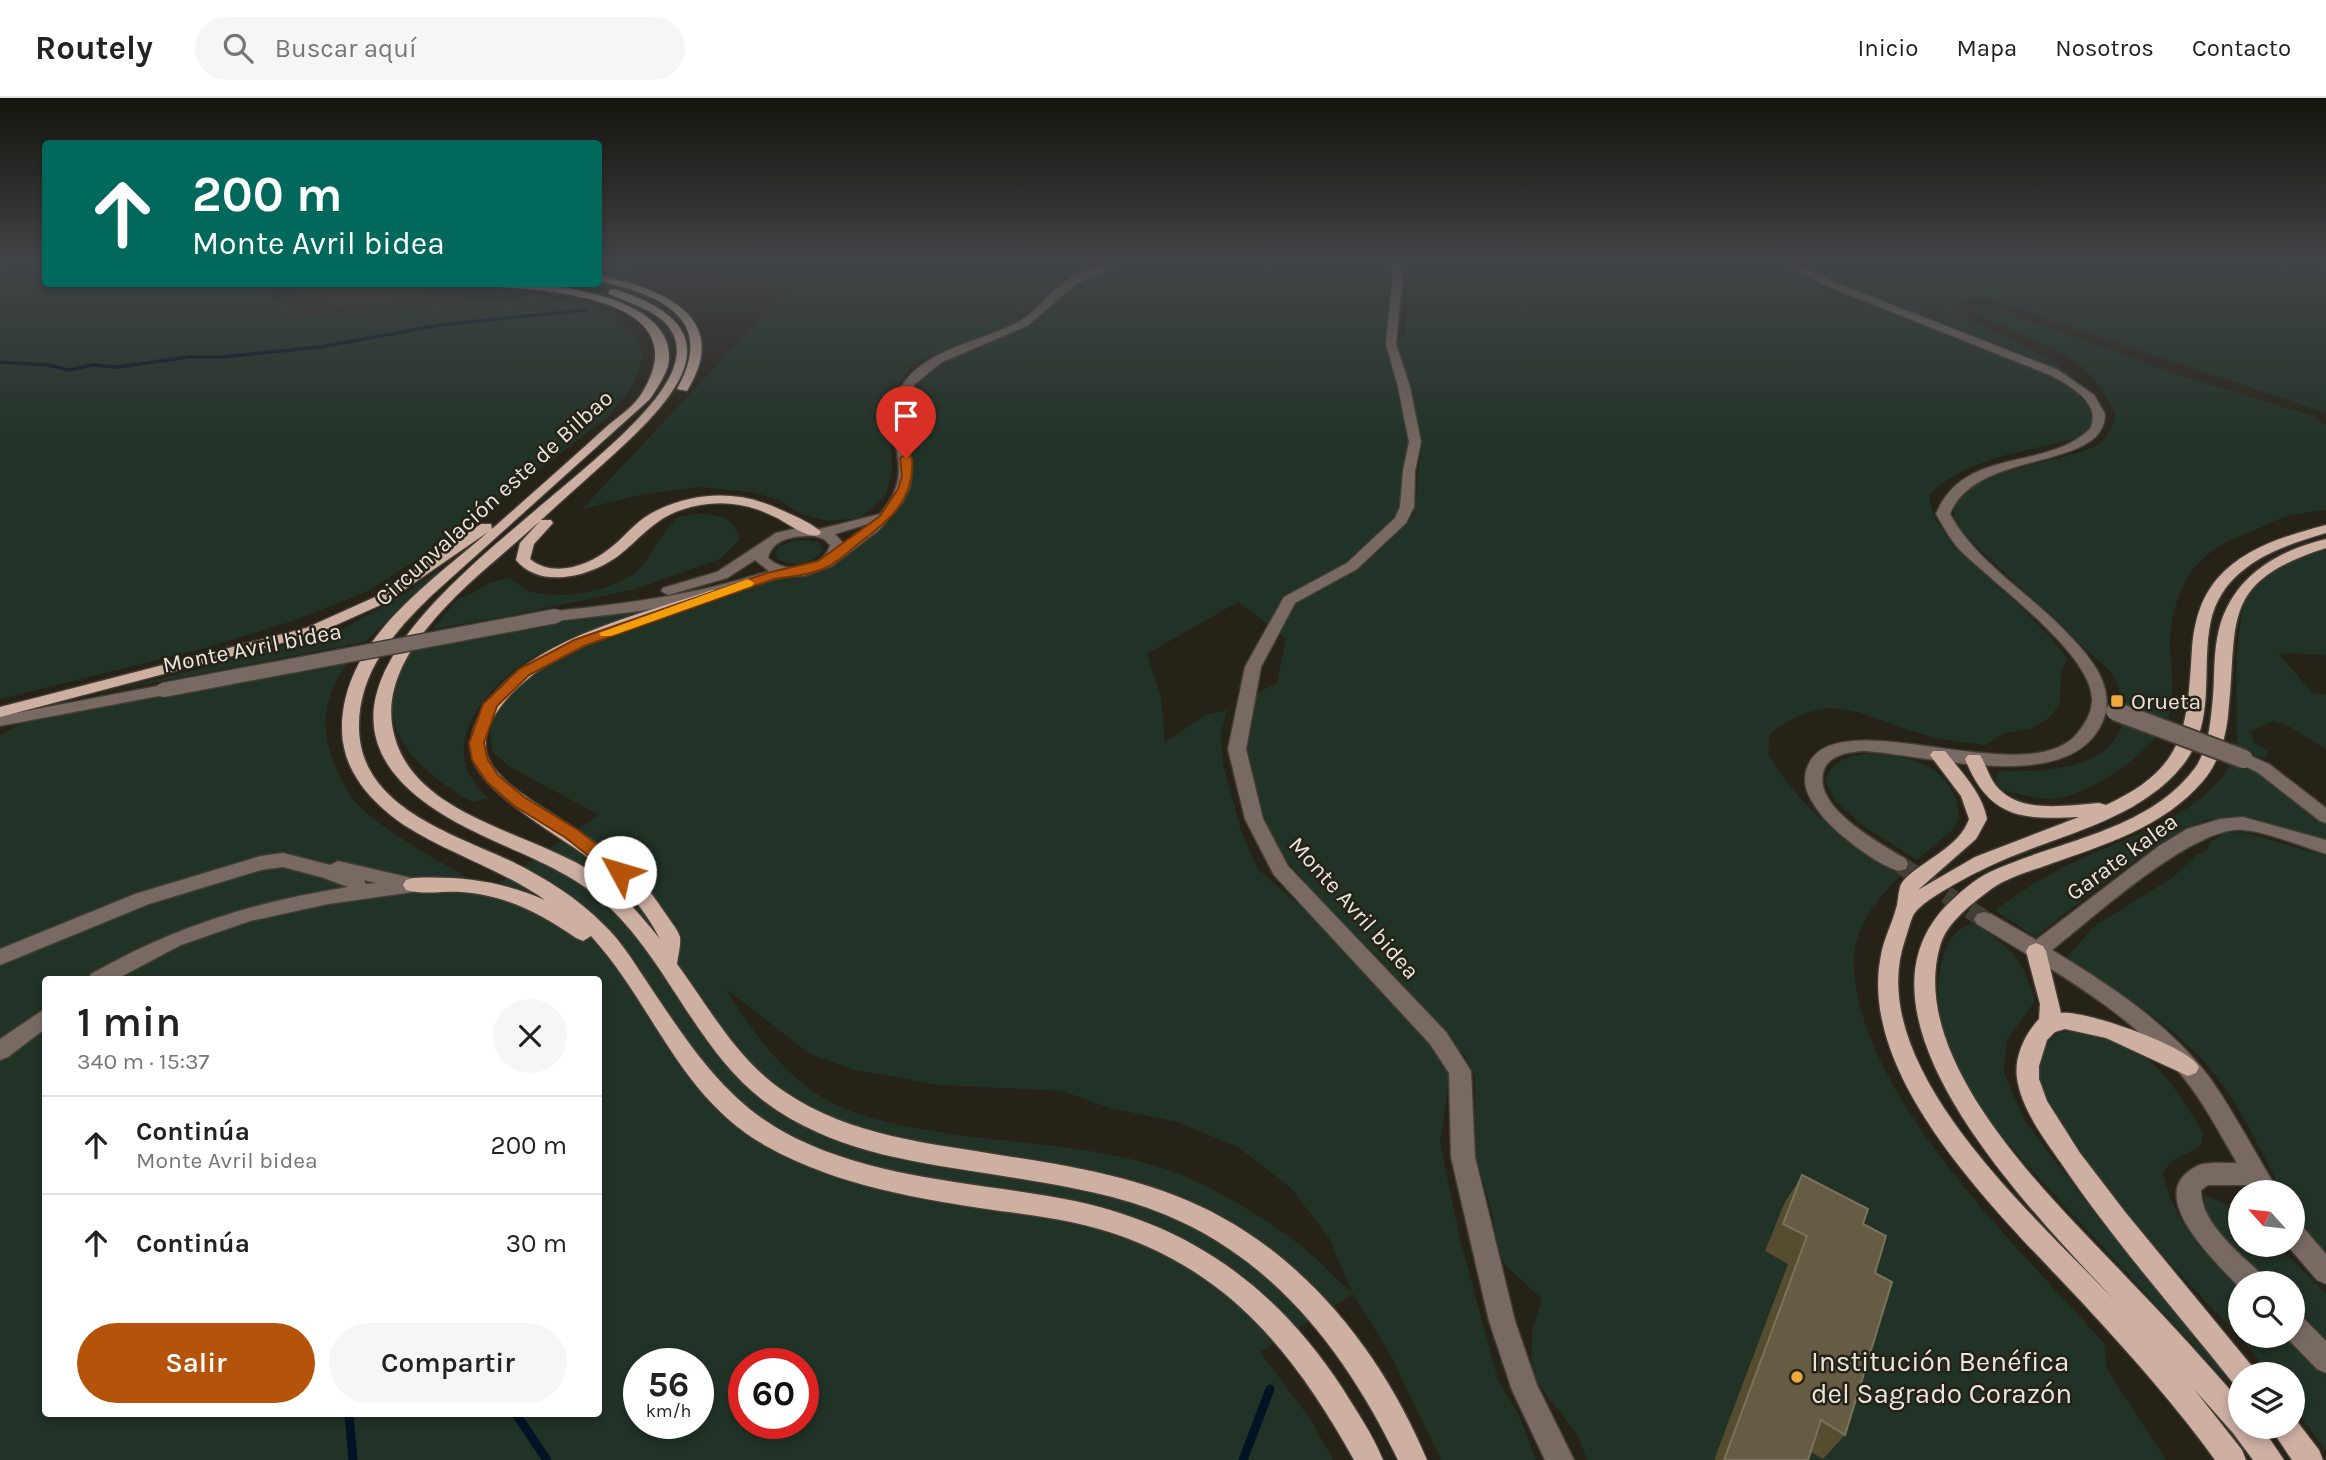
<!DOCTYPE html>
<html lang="es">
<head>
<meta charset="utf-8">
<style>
	body { margin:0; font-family:Karla,sans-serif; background:#f6f6f6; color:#222; height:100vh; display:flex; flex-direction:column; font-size:26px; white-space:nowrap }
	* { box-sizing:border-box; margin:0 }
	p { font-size:23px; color:#767676 }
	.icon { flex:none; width:38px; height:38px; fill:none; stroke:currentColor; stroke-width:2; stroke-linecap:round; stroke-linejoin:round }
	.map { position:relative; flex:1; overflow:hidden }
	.drawer { position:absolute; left:42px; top:878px; width:560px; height:441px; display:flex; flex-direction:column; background:#fff; border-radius:7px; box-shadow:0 4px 10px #0003 }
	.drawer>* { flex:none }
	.banner { position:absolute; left:42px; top:42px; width:560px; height:147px; border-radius:7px; box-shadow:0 4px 10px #0003; background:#00695c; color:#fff; overflow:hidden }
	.needle { width:46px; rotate:297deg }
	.fabs { position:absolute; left:2228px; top:1082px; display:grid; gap:14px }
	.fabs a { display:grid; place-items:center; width:77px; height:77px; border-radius:50%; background:#fff; box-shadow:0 4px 10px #0003; font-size:35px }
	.speed { position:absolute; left:623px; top:1250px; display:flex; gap:14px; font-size:35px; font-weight:700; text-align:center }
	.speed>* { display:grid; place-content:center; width:91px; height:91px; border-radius:50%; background:#fff; box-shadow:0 4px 10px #0003; line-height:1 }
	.speed small { font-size:18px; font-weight:400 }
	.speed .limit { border:10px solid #d22; background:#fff; color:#111 }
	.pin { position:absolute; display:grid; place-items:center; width:60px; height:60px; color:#fff; margin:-72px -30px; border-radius:50% 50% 50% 0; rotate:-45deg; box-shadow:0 0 7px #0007 }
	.pin .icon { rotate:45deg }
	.me { position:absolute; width:77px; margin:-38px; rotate:309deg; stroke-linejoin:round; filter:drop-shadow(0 0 5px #0008) }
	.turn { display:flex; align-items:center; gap:24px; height:147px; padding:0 35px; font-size:32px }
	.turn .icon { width:91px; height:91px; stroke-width:2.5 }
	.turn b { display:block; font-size:49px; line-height:60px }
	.round { display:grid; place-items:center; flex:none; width:74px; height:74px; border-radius:37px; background:#f6f6f6 }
	.summary { display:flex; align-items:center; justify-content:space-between; height:119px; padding:0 35px }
	h1 { font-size:42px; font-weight:600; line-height:52px }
	.cta { display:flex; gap:14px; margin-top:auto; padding:14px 35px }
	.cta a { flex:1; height:80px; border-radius:42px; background:#b45309; color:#fff; font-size:28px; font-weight:600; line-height:80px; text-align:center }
	.cta a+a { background:#f6f6f6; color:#222 }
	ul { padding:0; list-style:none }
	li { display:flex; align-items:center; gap:21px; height:98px; padding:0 35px; border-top:2px solid #e0e0e0 }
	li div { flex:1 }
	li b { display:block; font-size:26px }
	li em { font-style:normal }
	header { display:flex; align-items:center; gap:42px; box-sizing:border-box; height:98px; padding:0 35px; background:#fff; border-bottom:2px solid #e0e0e0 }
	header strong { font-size:33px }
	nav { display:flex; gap:38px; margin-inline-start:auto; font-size:24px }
	.search { width:490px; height:63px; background:#f6f6f6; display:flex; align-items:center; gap:18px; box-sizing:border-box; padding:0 24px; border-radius:38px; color:#767676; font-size:26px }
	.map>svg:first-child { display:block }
	.built { fill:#322b19 }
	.green { fill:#213226; fill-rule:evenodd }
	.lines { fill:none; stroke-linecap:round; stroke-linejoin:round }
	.stream-far1 { stroke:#001425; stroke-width:3.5 }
	.stream { stroke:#001425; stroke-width:9 }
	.minor-tunnel { stroke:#443f35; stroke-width:18; stroke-dasharray:18 10; stroke-linecap:butt }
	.minor-casing { stroke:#423d33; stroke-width:3 }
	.major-casing { stroke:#423d33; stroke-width:3 }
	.minor { fill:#786963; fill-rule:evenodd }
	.major { fill:#ceb0a3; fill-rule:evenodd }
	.minor-bridge-far1-casing { stroke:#423d33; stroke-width:17; stroke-linecap:butt }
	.minor-bridge-casing { stroke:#423d33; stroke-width:22; stroke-linecap:butt }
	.minor-bridge-far1 { stroke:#786963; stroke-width:14 }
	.minor-bridge { stroke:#786963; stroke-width:18 }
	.wall { fill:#564c30 }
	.building { fill:#665c43; stroke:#7a725b; stroke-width:2 }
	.route { fill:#b45309; stroke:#753606; stroke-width:2 }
	.slow { fill:#f59e0b }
	.poi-dot { fill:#eea83c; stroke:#272217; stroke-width:2.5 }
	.labels { text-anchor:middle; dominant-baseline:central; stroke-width:5; stroke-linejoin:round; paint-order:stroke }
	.street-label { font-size:23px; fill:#e9e6de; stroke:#272217 }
	.poi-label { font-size:23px; fill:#e9e6de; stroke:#272217; text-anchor:start }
	.near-poi-label { font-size:28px; fill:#e9e6de; stroke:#272217; text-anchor:start }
</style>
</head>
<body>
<header>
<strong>Routely</strong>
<div class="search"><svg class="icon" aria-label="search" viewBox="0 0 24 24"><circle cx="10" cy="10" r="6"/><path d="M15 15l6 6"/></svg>Buscar aquí</div>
<nav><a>Inicio</a><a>Mapa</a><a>Nosotros</a><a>Contacto</a></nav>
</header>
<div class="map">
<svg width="2326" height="1362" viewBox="0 0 2326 1362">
	<rect width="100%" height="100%" fill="#272217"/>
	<!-- built -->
	<path class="built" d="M319,186L351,190L424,191L422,195L388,206L362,211L318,204L301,193Z"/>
	<!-- green -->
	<g class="green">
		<path d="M28,166H45L46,186H253L300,217L545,198L584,206L616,219L638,240L643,258L634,286L607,320L432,452L366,494L290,524L194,553L0,601V174Z"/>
		<path d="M599,166H1100L1063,182L1012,226L912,266L889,302L892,372L886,397L860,420L828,423L801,416L781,403L752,394L700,389L644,396L582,411L789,190L747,180L599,172Z"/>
		<path d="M1130,166H1388L1391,172L1386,244L1409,342L1401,407L1397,418L1377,440L1345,467L1278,505L1268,526L1238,504L1147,556L1161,599L1165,644L1206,617L1227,612L1221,635L1223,666L1241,732L1257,770L1326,831L1436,952L1450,977L1440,1044L1459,1137L1498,1282L1518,1315L1536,1362H1441L1390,1256L1353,1196L1260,1254L1311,1322L1333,1362H0V637L32,620L348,563C323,600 318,632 338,674C343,685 349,698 357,706C388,737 450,769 489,792L599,717L508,668L492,653L490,634L494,615L519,583L557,560L589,546L781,479L815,474L844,458L889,424L904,403L912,385V364L905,307L915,285L955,258L1028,227L1076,188ZM46,882H598V1316H46ZM726,891L810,956L854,972L940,987L1062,993L1110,1010L1177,1024L1238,1049L1290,1089L1329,1140L1352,1194C1335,1182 1322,1164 1305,1151C1275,1126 1214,1089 1177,1075C1093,1044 998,1047 910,1029C875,1022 836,1012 807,989C774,963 747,927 726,891ZM639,1265H698V1325H639ZM744,1265H803V1325H744Z"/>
		<path d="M1403,166H2326V314H2324L1989,202H1971L1951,208L1956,214L2052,262L2076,281L2028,258L1833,182L1807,169L1783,171C1844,202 1912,223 1976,247C2011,261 2052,273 2081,298C2091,307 2100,325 2086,335C2077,342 2063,343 2051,346C2008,357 1963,364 1930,396V405L1935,421L1952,443L2045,533L2068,561L2061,574L2060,606L2050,619L2033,630L2004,635L1986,647C1965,644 1942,643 1922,636C1861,618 1829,589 1770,636L1768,656C1803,715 1844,740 1900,778C1877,802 1853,829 1854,865C1856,995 2020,1151 2104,1245L2107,1271L2166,1362H1587L1578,1338L1531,1277L1532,1233L1542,1201L1505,1167L1495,1142L1493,1118L1474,1051L1475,979L1466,959L1376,857L1345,829L1288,764L1271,735L1258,704L1240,643L1253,597L1277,585L1286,541L1278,534L1294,505L1355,472L1378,454L1414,416L1421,349L1413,304L1397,248L1400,241L1405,237C1408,227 1407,175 1403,166Z"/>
		<path d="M1984,209L2000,212L2179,277L2312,318L2326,327V412C2308,414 2291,416 2274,423C2268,425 2262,430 2255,432C2204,450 2180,473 2171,530C2167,557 2177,587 2170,615C2159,651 2087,701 2049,701C2034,701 2017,695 2002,692L1995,681L2001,673C2039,674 2103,673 2121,631C2124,624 2121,611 2121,604C2120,584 2111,571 2095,560L1969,441C1963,432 1954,424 1954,413C1951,375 2073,363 2099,346C2108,339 2112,329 2116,319C2091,251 2033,246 1976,215L1975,210Z"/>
		<path d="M696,416C718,416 735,418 739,442L720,461L635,491L504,519L432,531L459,500L473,495L489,485L509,480C516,484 524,491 532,494C561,503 620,492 641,469C654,453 662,434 677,420Z"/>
		<path d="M796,442L818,444L823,452C813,467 792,469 777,461L775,455L780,448Z"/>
		<path d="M2326,451V557L2278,555L2312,594L2326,597V651L2288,628L2273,623L2251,633L2254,645L2268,653L2266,661L2237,654C2238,620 2231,516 2251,492C2269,469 2298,459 2326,451Z"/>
		<path d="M446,467L365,544L95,596L199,571L343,531L403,497Z"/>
		<path d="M655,512C617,524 580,534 544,553C503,574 439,633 474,684C477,690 484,695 489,700L472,704C409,667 363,621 414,550L579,521Z"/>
		<path d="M1862,656C1907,655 1957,667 1959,721L1951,733L1917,762L1865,729L1836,704L1825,683C1832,664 1843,660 1862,656Z"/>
		<path d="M2233,663L2258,672L2326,725V745C2292,735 2253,717 2217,720C2179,722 2071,812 2035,839L1995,812C2019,794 2045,778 2072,765C2129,737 2199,721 2233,663Z"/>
		<path d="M2243,734L2326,758V1161L2293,1114L2292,1094H2282C2258,1047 2234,994 2197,956C2159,918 2111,889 2067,859L2094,828L2172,780L2196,757L2208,751L2210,744L2225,735Z"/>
		<path d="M1974,825C2011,851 2022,857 2035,903L2007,942L2004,975L2025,1023L2100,1122L2194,1235L2236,1294C2187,1241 2138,1186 2088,1133C2039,1081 1986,1027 1952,963C1936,933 1929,857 1959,832C1963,829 1969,827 1974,825Z"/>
		<path d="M2083,932C2151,948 2168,978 2203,1034L2201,1048L2170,1064L2163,1075C2176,1128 2203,1153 2240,1191V1237H2285L2326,1279V1354L2293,1308L2292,1276H2269L2251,1252C2204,1200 2036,1033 2038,968C2039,957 2051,937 2062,934C2068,932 2076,932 2083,932Z"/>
		<path d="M2204,1097L2240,1112V1146H2276L2326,1195V1243L2293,1209L2292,1185H2268C2245,1161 2204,1133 2204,1097Z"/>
	</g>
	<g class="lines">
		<!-- stream-far1 -->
		<path class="stream-far1" d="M0,264L48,267L69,272L92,267L117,269L189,259H222L320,249L440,227L586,212"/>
		<!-- stream -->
		<g class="stream">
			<path d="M349,1316L353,1362"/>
			<path d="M516,1316L547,1362"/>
			<path d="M1243,1362L1270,1291"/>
		</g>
		<!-- minor-tunnel -->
		<path class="minor-tunnel" d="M1899,766L1984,821"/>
		<!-- minor casing -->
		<g class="minor-casing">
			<g id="minor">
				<path d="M0,166H6L1,169Z"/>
				<path d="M1106,166H1121L1076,186L1027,228L942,264L915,286L905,311L912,371L910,389L903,404L879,432L832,468L804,478H785L717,499L640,513L556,523L548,518L556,513C632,505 696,497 769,473L755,462L727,480L668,497L661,493L663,490L717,474L776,435L798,430L820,431L880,416C920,369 882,344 895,303C911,252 978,246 1018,224C1035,215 1047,198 1062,186C1075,176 1091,171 1106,166ZM871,425L844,446L835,436ZM814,438L824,441L830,447C823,472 786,477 768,460C773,439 796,438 814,438Z"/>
				<path d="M1390,166H1400L1403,175L1396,246L1410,289L1421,344L1415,373L1414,409L1406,425L1357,471L1295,505L1261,569L1246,651L1263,721L1288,768L1446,934L1471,973L1475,1059L1515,1223L1537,1287L1574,1362H1545L1512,1292L1489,1223L1451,1059L1449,975L1430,946L1274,777L1245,721L1228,651L1245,569L1284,499L1347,465L1395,420L1400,409L1403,373L1409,344L1398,289L1386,246L1393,175Z"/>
				<path d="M1785,166H1797L1834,184L2058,272L2094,297L2105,316C2105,374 1976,350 1950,416C1976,464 2028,494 2065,533C2089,557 2118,589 2102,625C2068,699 1926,656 1863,653C1848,654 1827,657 1823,675C1815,711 1880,745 1906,761L1908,766L1906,771L1899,773C1875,766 1834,734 1819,714C1809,700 1801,687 1807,670C1831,599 2023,695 2076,637C2084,627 2091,617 2092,604C2095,557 1991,484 1959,451C1950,441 1943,428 1936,416C1964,348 2045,374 2090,331C2103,305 2069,287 2050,277L1827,188Z"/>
				<path d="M163,587L171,592L169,596L0,628V618Z"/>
				<path d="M2244,655L2269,666L2326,710V725L2320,723L2257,674L2238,665L2235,661L2238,657Z"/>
				<path d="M2243,719L2326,742V756C2300,748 2271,735 2244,732C2195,726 2092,821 2052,852C2110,887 2168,925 2210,980C2234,1014 2253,1051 2274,1086L2278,1094H2253L2249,1087H2208L2201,1092C2201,1126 2239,1154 2261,1176L2264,1185H2240V1190C2219,1167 2148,1103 2189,1073C2193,1070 2198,1067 2203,1066C2214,1064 2226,1065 2237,1065C2220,1036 2204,1005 2183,979C2128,912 2050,871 1977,826L1974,821L1977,816L1984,814L1991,816L2036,842L2159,748L2187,731L2220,721Z"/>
				<path d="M283,755L330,767L338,763L420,782L423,787L420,792L413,794L328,806L250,823L181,847L115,882H88L91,876C173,829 253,804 348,789L324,780L283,769L261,772L149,806L0,867V851L135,796L261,758ZM364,782L376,785L366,786Z"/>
				<path d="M46,910V930L8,959L0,962V941Z"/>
				<path d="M2292,1124L2301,1127L2326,1156V1186L2317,1182L2286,1146H2292Z"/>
				<path d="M2292,1214L2301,1218L2326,1243V1275L2317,1271L2284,1237H2292Z"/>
			</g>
		</g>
		<!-- major casing -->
		<g class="major-casing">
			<g id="major">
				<path d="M598,177C660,190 734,218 687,293L677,291C718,220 659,196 598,183Z"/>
				<path d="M497,186C542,182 683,197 668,268C665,278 656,292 650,301L431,498C393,535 358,575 359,631C361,710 454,736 513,764C545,780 579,801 604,827C622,844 635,866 649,887C686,942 723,1000 782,1033C863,1078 959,1083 1048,1098C1178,1119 1271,1181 1343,1291C1357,1314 1373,1337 1383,1362H1354C1293,1252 1224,1167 1099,1131C1067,1122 1033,1117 1000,1113C920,1101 837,1088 766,1048C679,999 654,907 591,838L583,843L576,840C540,815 505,797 461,794C443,793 423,797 406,792L403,787L406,782L413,780C460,778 502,783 545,802C501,771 449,756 404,727C372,705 343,674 342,633C341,543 428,487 488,434L385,505L316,536L0,619V609L306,530L375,499L481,426H491L492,431C529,398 567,365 604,331C616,320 634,309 642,295C698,204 561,193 502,189Z"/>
				<path d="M613,191C740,229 679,297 613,357C589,379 565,400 541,422H551L553,425L534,446L530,461C553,480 588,468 609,451C624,440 634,425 650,416C690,394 737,391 779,411C792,417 811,424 821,434L819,437C805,440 788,425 775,419C744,403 711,401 678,413C652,423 639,442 618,458C591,478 541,492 516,462L520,445L540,423C503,457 459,490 428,529C406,556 387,590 392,626C405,719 532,732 597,777C622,794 641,818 660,841C622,766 564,750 504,700C476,676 460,655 479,618C517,543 637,518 712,492H722L724,495L722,498C666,518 607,534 554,563C523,580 464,630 494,670C508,688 529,701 548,713C592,742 634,766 663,812C668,820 677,830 680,839C681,847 678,858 677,866C710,911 738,963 785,994C852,1039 929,1045 1006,1058C1079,1069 1158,1083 1223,1120C1317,1172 1386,1264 1427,1362H1398C1347,1257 1277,1163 1166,1117C1113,1095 1054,1086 997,1077C921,1065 844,1056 778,1013C700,963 673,869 607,807C569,771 519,756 473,733C140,570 757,339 668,228C656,212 627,204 609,196V192Z"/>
				<path d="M2326,427V435C2278,449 2224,468 2211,522C2206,544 2207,569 2206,592C2205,619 2200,646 2182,668C2138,722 2062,736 2001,763C1982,771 1924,800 1914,816C1910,823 1908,834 1905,842C1861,970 2040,1122 2117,1205C2043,1124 1837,924 1945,809C1958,796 1973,782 1990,774C2058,742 2147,734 2195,670C2207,653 2210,630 2212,609C2215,587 2213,563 2217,541C2227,483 2272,454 2326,441V450C2217,485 2239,524 2228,618C2225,642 2219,664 2203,683C2164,729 2104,747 2050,766C2028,774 2004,780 1986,795C1969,808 1946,826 1940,848C1906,967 2059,1107 2133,1186C2170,1224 2205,1263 2240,1303V1328H2261L2284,1362H2253L2233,1335L2194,1291L2242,1352L2246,1362H2215C2177,1309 2133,1260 2089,1212C2011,1127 1855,985 1881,857C1884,840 1893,824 1897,807C1899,798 1898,788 1904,782C1923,762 1960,749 1969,721L1961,698L1930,657L1933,653H1945C1961,674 1982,694 1987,721L1976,741L1918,792L1975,759L2079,719C2021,722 1989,720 1965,661L1968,657H1980C1987,668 1989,681 1999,691C2023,716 2068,707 2099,705L2106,707C2186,670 2187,631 2192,551C2194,525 2200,501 2217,481C2243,450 2288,437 2326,427Z"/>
				<path d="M2036,845L2043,848L2046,853L2061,915C2085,912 2189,948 2199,969L2196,975L2188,978L2106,940L2065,931L2055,934L2047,942L2039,968V981L2047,1003L2080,1055L2126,1115L2251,1267L2255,1276H2240V1288L2233,1285C2175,1212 2113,1142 2061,1065C2044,1041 2021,1010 2017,980C2014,959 2025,936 2039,921L2040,906L2026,853L2029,848Z"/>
				<path d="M2293,1318L2319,1352L2323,1362H2292L2269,1328H2292Z"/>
			</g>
		</g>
		<!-- minor -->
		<use href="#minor" class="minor"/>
		<!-- major -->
		<use href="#major" class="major"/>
		<!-- minor-bridge-far1 casing -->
		<g class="minor-bridge-far1-casing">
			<path id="minor-bridge-far1" d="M163,592L556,518"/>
		</g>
		<!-- minor-bridge casing -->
		<g class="minor-bridge-casing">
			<path id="minor-bridge" d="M2115,613L2244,661"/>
		</g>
		<!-- minor-bridge-far1 -->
		<use href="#minor-bridge-far1" class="minor-bridge-far1"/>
		<!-- minor-bridge -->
		<use href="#minor-bridge" class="minor-bridge"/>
	</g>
	<!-- wall -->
	<path class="wall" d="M1802,1077L1863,1126L1875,1175L1845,1337L1823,1361L1811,1354L1808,1362H1714L1788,1166L1765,1153L1784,1106Z"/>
	<!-- building -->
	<path class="building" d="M1802,1077L1868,1111L1863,1126L1886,1138L1875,1175L1892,1184L1845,1337L1821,1322L1808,1362H1724L1807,1138L1783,1126Z"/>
	<!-- sky -->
	<linearGradient id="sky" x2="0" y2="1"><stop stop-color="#15130d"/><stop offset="0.46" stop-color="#414447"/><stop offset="1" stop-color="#414447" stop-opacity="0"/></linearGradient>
	<rect width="2326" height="357" fill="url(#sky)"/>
	<!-- route -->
	<path class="route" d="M906,356L912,360C915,402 889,423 858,446C848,454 838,464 827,469C811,477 792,478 774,481L584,548L529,577L497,608L484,645L488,662L498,677L524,699L578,732L626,769L629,774L626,778H614L566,740L513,707L487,684L472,662L469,645L483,606L519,571L574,542L767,475L818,463L880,418L898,391L902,378L900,360Z"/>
	<!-- slow -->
	<path class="slow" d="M748,481L754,485L752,488L611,538H601L599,535Z"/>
	<!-- markers -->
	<g class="poi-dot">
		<rect x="2110" y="596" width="14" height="14" rx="3.5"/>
		<circle cx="1797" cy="1279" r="7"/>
	</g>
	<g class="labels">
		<!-- street labels -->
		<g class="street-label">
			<text transform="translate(494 400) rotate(-42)">Circunvalación este de Bilbao</text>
			<text transform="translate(252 550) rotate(-11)">Monte Avril bidea</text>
			<text transform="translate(2122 759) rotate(-36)">Garate kalea</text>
			<text transform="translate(1354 810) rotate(48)">Monte Avril bidea</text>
		</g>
		<!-- poi labels -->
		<g class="poi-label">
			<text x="2131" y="603">Orueta</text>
		</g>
		<!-- near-poi labels -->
		<g class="near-poi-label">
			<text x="1811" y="1263">Institución Benéfica<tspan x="1811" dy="32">del Sagrado Corazón</tspan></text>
		</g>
	</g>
</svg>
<div class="fabs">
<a><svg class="needle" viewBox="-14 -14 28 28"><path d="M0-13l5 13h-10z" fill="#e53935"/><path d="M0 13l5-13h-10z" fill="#767676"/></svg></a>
<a><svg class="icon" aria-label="search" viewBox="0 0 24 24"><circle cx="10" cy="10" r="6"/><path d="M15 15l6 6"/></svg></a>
<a><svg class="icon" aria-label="layers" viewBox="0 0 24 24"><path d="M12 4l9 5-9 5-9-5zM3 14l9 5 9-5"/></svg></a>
</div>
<div class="speed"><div>56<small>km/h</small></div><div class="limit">60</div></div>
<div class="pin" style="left:906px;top:360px;background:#d93025"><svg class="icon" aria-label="arrive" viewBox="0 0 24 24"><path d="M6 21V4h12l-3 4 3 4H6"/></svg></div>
<svg class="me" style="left:620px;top:774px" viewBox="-20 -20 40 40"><circle r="19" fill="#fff"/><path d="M0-13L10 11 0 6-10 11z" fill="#b45309"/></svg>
<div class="banner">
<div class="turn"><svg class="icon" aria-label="ahead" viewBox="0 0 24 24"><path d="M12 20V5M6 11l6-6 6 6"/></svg><div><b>200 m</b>Monte Avril bidea</div></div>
</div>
<section class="drawer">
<div class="summary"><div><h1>1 min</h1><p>340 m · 15:37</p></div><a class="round"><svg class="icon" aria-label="close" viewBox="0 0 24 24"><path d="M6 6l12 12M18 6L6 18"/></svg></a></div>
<ul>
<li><svg class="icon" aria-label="ahead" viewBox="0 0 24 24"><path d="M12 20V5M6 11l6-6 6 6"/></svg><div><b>Continúa</b><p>Monte Avril bidea</p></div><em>200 m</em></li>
<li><svg class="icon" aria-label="ahead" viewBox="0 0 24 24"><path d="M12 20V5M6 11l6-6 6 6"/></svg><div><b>Continúa</b></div><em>30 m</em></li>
</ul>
<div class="cta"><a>Salir</a><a>Compartir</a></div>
</section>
</div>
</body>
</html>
